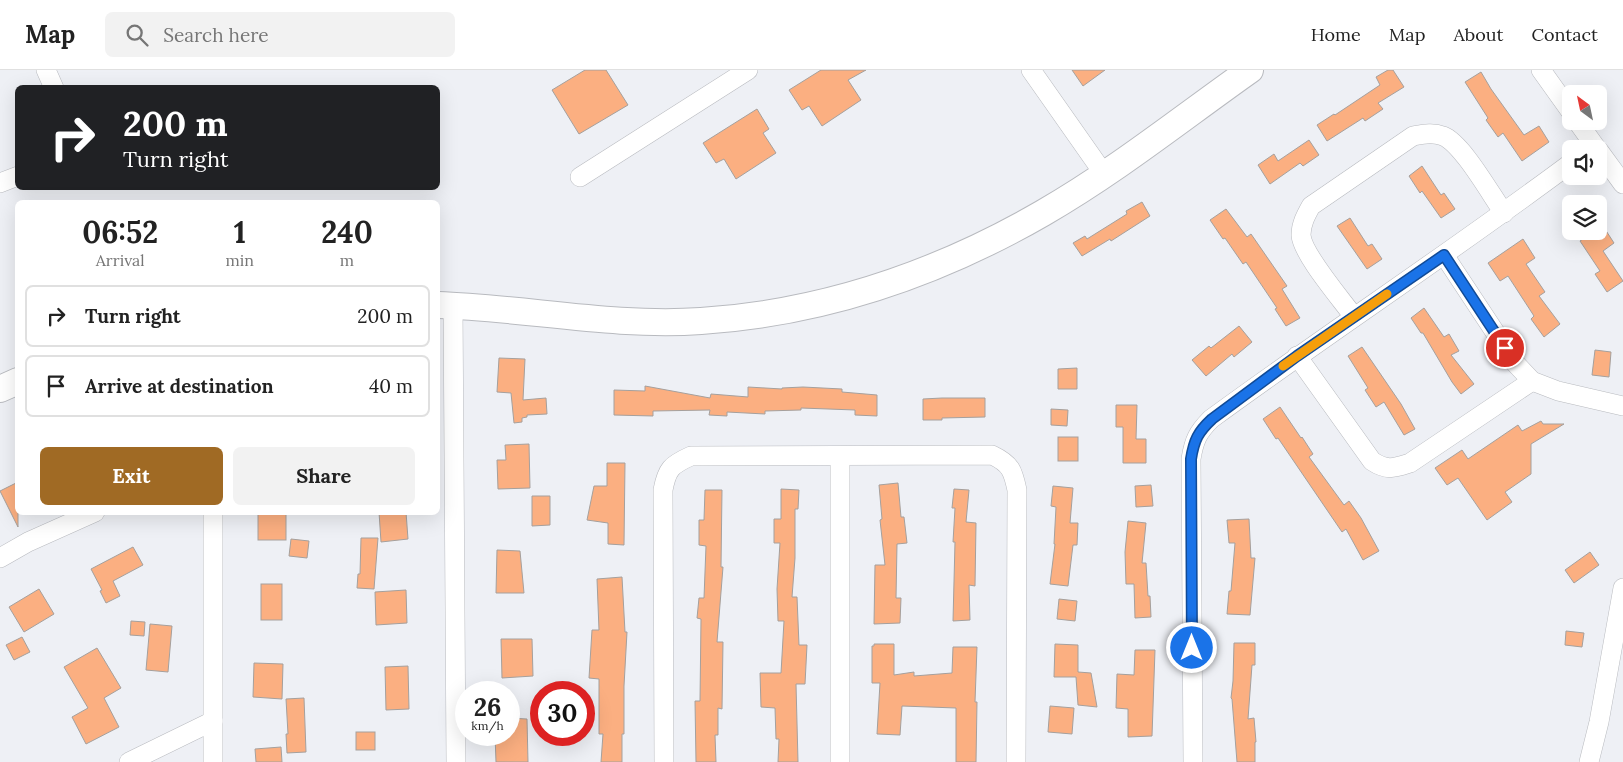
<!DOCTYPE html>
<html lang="en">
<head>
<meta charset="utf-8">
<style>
	body { margin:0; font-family:Lora,serif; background:#f2f2f2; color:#222; height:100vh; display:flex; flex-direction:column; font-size:19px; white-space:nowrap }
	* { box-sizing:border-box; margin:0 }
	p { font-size:16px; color:#767676 }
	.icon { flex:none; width:28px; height:28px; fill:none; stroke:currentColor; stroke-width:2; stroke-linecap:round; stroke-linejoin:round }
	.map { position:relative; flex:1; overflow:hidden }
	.details { position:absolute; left:15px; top:130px; width:425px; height:315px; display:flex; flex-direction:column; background:#fff; border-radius:8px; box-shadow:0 5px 20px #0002 }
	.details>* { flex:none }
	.top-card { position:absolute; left:15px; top:15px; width:425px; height:105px; border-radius:8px; box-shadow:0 5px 20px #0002; background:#202124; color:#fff; overflow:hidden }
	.needle { width:32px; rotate:327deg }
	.buttons { position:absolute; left:1562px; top:15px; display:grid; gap:10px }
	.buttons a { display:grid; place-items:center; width:45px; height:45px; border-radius:8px; background:#fff; box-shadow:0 5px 20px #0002; font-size:25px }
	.speed { position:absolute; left:455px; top:611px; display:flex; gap:10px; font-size:25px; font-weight:700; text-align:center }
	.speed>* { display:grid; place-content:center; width:65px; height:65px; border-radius:50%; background:#fff; box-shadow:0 5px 20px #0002; line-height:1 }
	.speed small { font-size:12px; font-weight:400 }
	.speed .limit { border:8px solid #d22; background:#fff; color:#111 }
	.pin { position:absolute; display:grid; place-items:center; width:42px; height:42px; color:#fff; margin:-21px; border:2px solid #fff; border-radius:50%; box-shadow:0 1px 5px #0007 }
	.me { position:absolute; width:55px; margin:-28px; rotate:0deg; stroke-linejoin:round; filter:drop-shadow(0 0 4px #0008) }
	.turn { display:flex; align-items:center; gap:18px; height:105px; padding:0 25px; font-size:22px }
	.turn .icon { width:65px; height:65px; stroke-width:2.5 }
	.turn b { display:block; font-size:35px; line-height:42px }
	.eta { display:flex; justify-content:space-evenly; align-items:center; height:85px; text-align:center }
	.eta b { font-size:30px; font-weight:700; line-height:35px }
	.button { display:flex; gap:10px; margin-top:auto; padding:10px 25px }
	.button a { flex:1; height:58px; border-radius:8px; background:#a06a24; color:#fff; font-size:20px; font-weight:700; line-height:58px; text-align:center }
	.button a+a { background:#f2f2f2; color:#222 }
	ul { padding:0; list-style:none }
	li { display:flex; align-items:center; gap:15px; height:62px; margin:0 10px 8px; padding:0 15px; border:2px solid #e0e0e0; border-radius:8px }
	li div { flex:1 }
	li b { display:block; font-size:19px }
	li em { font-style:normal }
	header { display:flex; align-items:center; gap:30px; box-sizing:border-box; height:70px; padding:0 25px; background:#fff; border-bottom:1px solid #e0e0e0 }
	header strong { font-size:24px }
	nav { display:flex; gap:28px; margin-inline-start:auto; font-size:18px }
	.search { width:350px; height:45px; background:#f2f2f2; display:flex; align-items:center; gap:12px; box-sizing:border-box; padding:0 18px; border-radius:8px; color:#767676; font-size:19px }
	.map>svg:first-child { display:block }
	.building { fill:#fbaf81; stroke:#a5a09d }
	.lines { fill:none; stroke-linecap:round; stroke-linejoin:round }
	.street-casing { stroke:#b8babf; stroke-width:20 }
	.secondary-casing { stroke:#b8babf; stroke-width:28 }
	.street { stroke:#fff; stroke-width:19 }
	.secondary { stroke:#fff; stroke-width:26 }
	.route-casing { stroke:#114b97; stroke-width:12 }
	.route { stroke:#1a73e8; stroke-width:9 }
	.slow { stroke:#f59e0b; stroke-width:9 }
</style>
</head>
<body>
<header>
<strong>Map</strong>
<div class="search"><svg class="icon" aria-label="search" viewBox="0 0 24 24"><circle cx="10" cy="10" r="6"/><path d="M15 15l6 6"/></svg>Search here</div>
<nav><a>Home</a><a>Map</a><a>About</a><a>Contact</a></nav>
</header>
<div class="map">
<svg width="1623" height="692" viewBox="0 0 1623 692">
	<rect width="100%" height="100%" fill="#eef0f5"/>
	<!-- building -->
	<g class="building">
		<path d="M585,0H606L628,35L579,64L552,20Z"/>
		<path d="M821,0H866L848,10L861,30L822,56L809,36L802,40L789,20Z"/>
		<path d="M1072,0H1105L1083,16Z"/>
		<path d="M1388,0H1393L1404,17L1378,33L1383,39L1365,51L1363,48L1327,71L1317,55L1334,44L1335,45L1380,15L1376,7Z"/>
		<path d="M1481,2L1491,19L1524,65L1539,56L1549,72L1522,91L1503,63L1498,67L1486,50L1488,48L1465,12Z"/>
		<path d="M757,39L769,59L763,63L776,83L736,109L724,89L716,93L703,73Z"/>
		<path d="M1309,70L1319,85L1303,96L1300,93L1270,114L1258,95L1274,84L1278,91Z"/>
		<path d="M1422,96L1441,125L1444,123L1455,139L1441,148L1422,121L1420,123L1409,106Z"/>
		<path d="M1142,132L1150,146L1111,171L1110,169L1082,186L1073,173L1085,166L1087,169L1127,144L1126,141Z"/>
		<path d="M1226,139L1247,167L1251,164L1287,216L1282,219L1300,248L1286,256L1275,239L1277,238L1246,192L1243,194L1225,168L1223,169L1210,150Z"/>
		<path d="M1350,148L1368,176L1372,174L1382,189L1367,199L1337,156Z"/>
		<path d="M1603,156L1614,173L1603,181L1623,211L1607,222L1595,204L1600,201L1580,171L1595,161H1599V159Z"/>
		<path d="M1523,169L1535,188L1526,194L1545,222L1539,226L1560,254L1544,267L1531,249L1534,246L1508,206L1500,211L1488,193Z"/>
		<path d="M1424,238L1444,267L1449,264L1459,281L1451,285L1474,314L1461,324L1452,312L1423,263H1421L1411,248Z"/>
		<path d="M1239,256L1252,272L1234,287L1232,284L1206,306L1192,290L1209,276L1211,278Z"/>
		<path d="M1362,277L1401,334L1415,359L1404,365L1384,332L1376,337L1365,320L1368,318L1348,286Z"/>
		<path d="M1595,280L1611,282L1609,307L1592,305Z"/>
		<path d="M499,288L525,289L523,330L546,328L547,344L527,345V347L522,348V352L514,353L511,323L497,322Z"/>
		<path d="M1077,298V319H1058V299Z"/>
		<path d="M645,316L710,328L711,324L748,327V317L782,319V318L803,317L842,319V322L877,325V346L855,345V340L801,338V340L765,341V344L727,342V346L709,345L710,340L653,341V346L614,345V320L645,321Z"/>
		<path d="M942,328H985V347L942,348V350H923V329Z"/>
		<path d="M1116,335H1137L1136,369H1146V393H1123V357H1116Z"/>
		<path d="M1280,337L1301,368L1302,367L1313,384L1309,387L1344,435L1349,431L1361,448L1379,481L1363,490L1346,459L1342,462L1278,368L1276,369L1263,349Z"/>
		<path d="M1051,339L1068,340L1067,356L1051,355Z"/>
		<path d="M1541,351L1543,354H1564L1531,374V404L1505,422L1512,432L1487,450L1458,408L1447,415L1435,398L1462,380L1468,389L1518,355L1522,361Z"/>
		<rect x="1058" y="367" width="20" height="24"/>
		<path d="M529,374L530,418L498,419L497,390H506L505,375Z"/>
		<path d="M607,393H625L624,475L608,474V453L587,450L594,416H607Z"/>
		<path d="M18,412V457L0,421Z"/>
		<path d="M898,413L901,447H904L907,473L897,474L896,528H901L900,553L874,554L875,495H885L880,450L882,449L879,415Z"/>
		<path d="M1151,415L1153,436L1136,437L1135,416Z"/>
		<path d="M1053,416L1073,418L1070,453H1078L1077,475H1073L1068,516L1050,514L1055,474H1054L1056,437L1051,436Z"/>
		<path d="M781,419L799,420L798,439H795V488L792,527H797L799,575H807L805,614H796L798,692H778L779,669H776L775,638L761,637L760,603H781L784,551H778L777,519L780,473H774V449H781Z"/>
		<path d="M954,419L969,420L966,452L976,453L975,516L969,515L970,550L953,551L955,472H953L955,438H952Z"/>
		<path d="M705,420H722L721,497H723L717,572H723L722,639L718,638V665H715L716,692H696L695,631H700L701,549L697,548L699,528H704L706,476L699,475V450H704Z"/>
		<path d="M532,426H550V455L532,456Z"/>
		<rect x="258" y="442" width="28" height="28"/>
		<path d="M379,442H406L408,469L381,472Z"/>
		<path d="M1249,449L1251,488H1255L1250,545L1227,544L1229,521H1231L1235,473H1229L1227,450Z"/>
		<path d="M1128,451L1146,453L1142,493H1146L1148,526H1150L1151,547L1135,548L1134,514H1126L1125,482Z"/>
		<path d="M361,468H378L374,519L357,518L358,504H360Z"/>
		<path d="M291,469L309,471L307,488L289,486Z"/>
		<path d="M133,477L143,495L113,511L120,526L106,533L100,521L102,520L91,499Z"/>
		<path d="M497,480L520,481L524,523H496Z"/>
		<path d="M1590,482L1599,495L1574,513L1565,500Z"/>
		<path d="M622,507L625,562H627L624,616V664H622V692H601L603,664H599V609L589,608L592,560H599L597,509Z"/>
		<rect x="261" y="514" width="21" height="36"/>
		<path d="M39,519L54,544L24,562L9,537Z"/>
		<path d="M406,520L407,553L376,555L375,522Z"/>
		<path d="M1059,529L1077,531L1075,551L1057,549Z"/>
		<path d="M131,551L145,552L144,566L130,565Z"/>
		<path d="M150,554L172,556L168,602L146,600Z"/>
		<path d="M1566,561L1584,563L1582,577L1565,575Z"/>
		<path d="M22,567L30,582L14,590L6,575Z"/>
		<path d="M501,569H532L533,606L502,608Z"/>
		<path d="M1234,573H1255V595H1252L1248,649L1254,648L1256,672H1255V692H1237L1232,629L1231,628L1233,611Z"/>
		<path d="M874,574H894V605L914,602V606L952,603L953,577H977L975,632H977L976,692H956V638L902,636L900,665L877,664L880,613H872V576H874Z"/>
		<path d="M1055,574L1078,575V602L1091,603L1097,637L1078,635L1076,607H1054Z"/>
		<path d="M97,578L121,618L104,628L119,657L86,674L72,647L88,638L64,597Z"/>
		<path d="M1135,580H1155L1152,666L1128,667V639L1116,638L1117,604L1134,605Z"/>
		<path d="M254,593L283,594L282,629L253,627Z"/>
		<path d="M408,596L409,639L386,640L385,597Z"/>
		<path d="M304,628L306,682L287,683L286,664H288L286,629Z"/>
		<path d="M1050,636L1074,638L1072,664L1048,662Z"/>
		<path d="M509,648L527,649L528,692H496L495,665H509Z"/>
		<rect x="356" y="662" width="19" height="18"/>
		<path d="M281,677L282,692H256L255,679Z"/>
	</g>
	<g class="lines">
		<!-- street casing -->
		<g class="street-casing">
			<g id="street">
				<path d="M46,0L54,18"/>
				<path d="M1031,0L1104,104"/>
				<path d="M1541,0L1571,42"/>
				<path d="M1577,51L1597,79"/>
				<path d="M1599,81L1623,114"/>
				<path d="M580,107L748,0"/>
				<path d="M0,113L18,106"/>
				<path d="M1444,185L1516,294L1532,311L1558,321L1623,336"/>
				<path d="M453,235L456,692"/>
				<path d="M1354,247C1342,230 1302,184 1301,165C1301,154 1306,145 1311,136L1413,66C1424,64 1433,62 1443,66C1462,73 1491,125 1504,143"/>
				<path d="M1297,286L1372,391C1387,401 1394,398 1410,393L1532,311"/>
				<path d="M840,386V692"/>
				<path d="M213,442V692"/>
				<path d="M0,488L28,472L95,442"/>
				<path d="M129,692L213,651"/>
				<path d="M664,692L663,420C667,399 671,395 691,386L992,385C1011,394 1013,401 1017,420L1016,692"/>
				<path d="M1193,692L1191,389C1194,370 1198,362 1211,349C1330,262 1453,181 1571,93"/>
				<path d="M1589,692L1599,652L1623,518"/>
			</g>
		</g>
		<!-- secondary casing -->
		<g class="secondary-casing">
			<g id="secondary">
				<path d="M438,235C526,238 613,257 701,251C823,243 939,203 1043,143C1116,101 1182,48 1250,0"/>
				<path d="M0,319L18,311"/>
			</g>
		</g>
		<!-- street -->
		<use href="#street" class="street"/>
		<!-- secondary -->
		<use href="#secondary" class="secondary"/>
	</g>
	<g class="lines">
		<!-- route casing -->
		<g class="route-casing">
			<path id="route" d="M1192,578L1191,389C1194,370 1198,362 1212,349L1297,286L1444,185L1505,278"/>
		</g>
		<!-- route -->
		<use href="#route" class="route"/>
		<!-- slow -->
		<path class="slow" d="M1283,296L1387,224"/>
	</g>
</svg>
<div class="buttons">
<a><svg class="needle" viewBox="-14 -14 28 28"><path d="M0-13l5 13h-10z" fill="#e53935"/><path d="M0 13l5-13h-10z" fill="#767676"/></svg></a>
<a><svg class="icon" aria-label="sound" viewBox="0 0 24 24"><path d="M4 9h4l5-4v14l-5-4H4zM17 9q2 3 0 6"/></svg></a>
<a><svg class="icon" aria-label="layers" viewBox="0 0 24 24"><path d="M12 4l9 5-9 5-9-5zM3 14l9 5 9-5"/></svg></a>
</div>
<div class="speed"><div>26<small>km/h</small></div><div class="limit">30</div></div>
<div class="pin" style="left:1505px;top:278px;background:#d93025"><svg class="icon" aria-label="arrive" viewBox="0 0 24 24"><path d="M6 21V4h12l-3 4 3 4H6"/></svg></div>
<svg class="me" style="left:1192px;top:578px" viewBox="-20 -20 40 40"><circle r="17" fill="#1a73e8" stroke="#fff" stroke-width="3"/><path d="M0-11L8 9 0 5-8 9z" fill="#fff"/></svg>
<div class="top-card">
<div class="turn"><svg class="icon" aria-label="right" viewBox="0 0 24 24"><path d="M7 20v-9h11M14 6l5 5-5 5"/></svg><div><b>200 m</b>Turn right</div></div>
</div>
<section class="details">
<div class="eta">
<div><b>06:52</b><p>Arrival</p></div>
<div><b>1</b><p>min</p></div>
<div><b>240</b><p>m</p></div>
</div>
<ul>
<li><svg class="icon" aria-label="right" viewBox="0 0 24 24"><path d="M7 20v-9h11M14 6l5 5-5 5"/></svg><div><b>Turn right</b></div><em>200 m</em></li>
<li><svg class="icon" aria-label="arrive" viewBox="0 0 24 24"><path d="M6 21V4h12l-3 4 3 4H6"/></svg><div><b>Arrive at destination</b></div><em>40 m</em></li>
</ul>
<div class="button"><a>Exit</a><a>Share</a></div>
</section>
</div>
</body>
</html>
